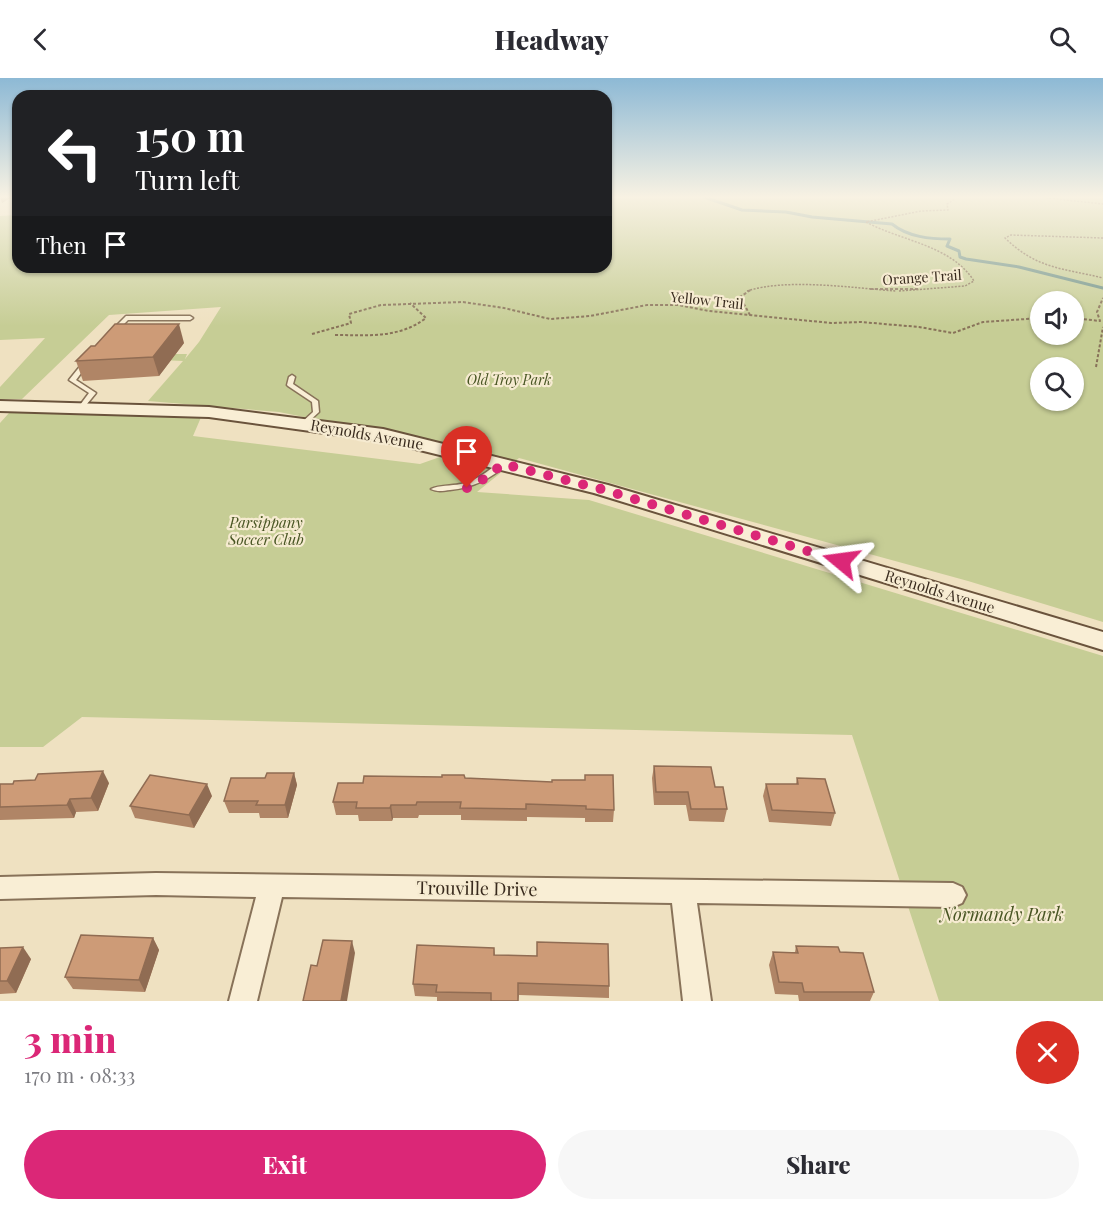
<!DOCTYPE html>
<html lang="en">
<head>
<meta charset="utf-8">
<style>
	body { margin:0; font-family:"Playfair Display",serif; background:#f7f7f7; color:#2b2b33; height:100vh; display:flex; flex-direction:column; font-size:22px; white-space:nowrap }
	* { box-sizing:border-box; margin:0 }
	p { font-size:20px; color:#7c7c81 }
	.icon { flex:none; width:33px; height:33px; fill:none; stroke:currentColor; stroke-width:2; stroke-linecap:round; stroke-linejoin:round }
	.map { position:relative; height:923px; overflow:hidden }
	.side { display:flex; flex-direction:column; background:#fff; flex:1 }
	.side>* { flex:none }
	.top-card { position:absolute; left:12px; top:12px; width:600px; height:183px; border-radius:18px; box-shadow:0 2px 4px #0004; background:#202124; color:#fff; overflow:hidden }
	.fabs { position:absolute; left:1030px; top:213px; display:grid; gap:12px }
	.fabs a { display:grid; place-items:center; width:54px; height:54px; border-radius:50%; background:#fff; box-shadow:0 2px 4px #0004; font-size:30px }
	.pin { position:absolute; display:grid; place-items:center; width:51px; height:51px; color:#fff; margin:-62px -26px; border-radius:50% 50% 50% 0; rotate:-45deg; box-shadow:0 0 6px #0007 }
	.pin .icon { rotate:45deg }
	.me { position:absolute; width:66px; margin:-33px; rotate:286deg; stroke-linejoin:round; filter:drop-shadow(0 0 4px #0008) }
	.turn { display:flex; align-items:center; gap:21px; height:126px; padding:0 24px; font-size:27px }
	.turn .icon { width:78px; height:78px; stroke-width:2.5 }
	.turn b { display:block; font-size:42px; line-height:51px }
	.then { display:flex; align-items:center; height:57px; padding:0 24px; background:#0003; gap:12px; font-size:22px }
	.round { display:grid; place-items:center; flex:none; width:63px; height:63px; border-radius:32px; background:#f7f7f7 }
	.headline { display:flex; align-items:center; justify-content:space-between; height:102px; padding:0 24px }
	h1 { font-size:36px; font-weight:800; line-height:45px; color:#db2777 }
	.action { display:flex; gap:12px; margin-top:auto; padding:12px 24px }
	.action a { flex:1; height:69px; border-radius:36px; background:#db2777; color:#fff; font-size:24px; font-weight:800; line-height:69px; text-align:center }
	.action a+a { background:#f7f7f7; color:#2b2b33 }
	header { display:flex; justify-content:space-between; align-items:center; height:78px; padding:0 24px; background:#fff; font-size:27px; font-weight:800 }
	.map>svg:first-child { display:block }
	.green { fill:#c6cd95; fill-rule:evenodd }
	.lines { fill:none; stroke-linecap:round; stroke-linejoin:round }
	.stream { stroke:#6b8f86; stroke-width:3 }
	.lane-casing { stroke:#887259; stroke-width:3 }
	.street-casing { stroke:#887259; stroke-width:4 }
	.secondary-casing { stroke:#6a533c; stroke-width:4 }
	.path-far1 { stroke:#887259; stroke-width:1.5; stroke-dasharray:2 1.5; stroke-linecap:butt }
	.path { stroke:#887259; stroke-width:2; stroke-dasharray:3 2; stroke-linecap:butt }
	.lane { fill:#f9eed5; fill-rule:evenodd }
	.street { fill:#f9eed5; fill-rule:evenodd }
	.secondary { fill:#f9eed5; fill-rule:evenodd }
	.wall { fill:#b08566 }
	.shaded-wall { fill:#906c53 }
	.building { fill:#cd9b77; stroke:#906c53; stroke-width:1.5 }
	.route { stroke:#db2777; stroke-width:10; stroke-dasharray:0 18 }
	.labels { text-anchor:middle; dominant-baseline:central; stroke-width:4.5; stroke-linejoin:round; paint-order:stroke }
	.far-street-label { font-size:14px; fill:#382a1d; stroke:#f6ebd1 }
	.far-park-label { font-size:14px; font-style:italic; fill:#485523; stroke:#f6ebd1 }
	.street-label { font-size:15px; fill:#382a1d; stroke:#f6ebd1 }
	.park-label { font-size:15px; font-style:italic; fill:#485523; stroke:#f6ebd1 }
	.near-street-label { font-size:18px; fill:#382a1d; stroke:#f6ebd1 }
	.near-park-label { font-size:18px; font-style:italic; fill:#485523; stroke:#f6ebd1 }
</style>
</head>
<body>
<header><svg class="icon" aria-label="back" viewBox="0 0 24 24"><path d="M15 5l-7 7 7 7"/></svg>Headway<svg class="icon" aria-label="search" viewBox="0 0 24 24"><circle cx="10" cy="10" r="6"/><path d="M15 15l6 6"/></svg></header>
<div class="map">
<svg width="1103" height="923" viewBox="0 0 1103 923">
	<rect width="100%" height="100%" fill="#efe1c1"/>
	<!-- green -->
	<path class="green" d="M606,119H1103V544L968,503L519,380L477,414L589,422L1103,578V923H939L852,657L82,639L43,669H0V345L9,335L124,334L202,337L193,358L420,386L457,373H473L279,334L148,323L183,283L161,282L165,276H187L185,281L199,264L221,229L109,237L22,321H0V309L45,260L0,262V138L18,137V189H606ZM1041,224H1074V256H1041ZM1041,290H1074V322H1041Z"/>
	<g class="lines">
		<!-- stream -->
		<path class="stream" d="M704,119L742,132L786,134L812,139L892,146C908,159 930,161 950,161L947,168L959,173L960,179L966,181L1019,189L1103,210"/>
		<!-- lane casing -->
		<g class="lane-casing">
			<g id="lane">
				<path d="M126,238H190L193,240L190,242H128L115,255H111V253Z"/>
				<path d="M87,281L90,283L76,302L96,315L82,332L80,333L77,331L89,315L69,302L85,282Z"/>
				<path d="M292,297L295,299L293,306L318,323L319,334L306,346H302L301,345L313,334L312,324L288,308L287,307L289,299Z"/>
				<path d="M500,384H503L507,386C491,401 472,410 450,412C443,413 437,414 431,411C439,407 451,408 461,406C476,403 488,393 500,384Z"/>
			</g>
		</g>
		<!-- street casing -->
		<g class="street-casing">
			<path id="street" d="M156,795L953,805L962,809L966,817L962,825L953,829L697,825L711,923H683L672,825L282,819L257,923H229L256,819L156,817L0,821V799Z"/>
		</g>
		<!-- secondary casing -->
		<g class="secondary-casing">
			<path id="secondary" d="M0,323L209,329L383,351L608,407L1103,554V572L594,415L383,363L209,339L0,333Z"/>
		</g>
		<!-- path-far1 -->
		<g class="path-far1">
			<path d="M1039,119L1103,126"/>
			<path d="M1103,160L1011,157L1005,160C1037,191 1062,190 1103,200"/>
			<path d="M747,213C787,200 853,210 896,213"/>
			<path d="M899,213L965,208L974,203C951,167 901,163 866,144L921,133L948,132L947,126L955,121L954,119"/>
		</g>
		<!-- path -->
		<g class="path">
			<path d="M870,211H920"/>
			<path d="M750,237L740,219L752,211"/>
			<path d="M1074,240L1100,243L1097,234L1103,220"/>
			<path d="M312,256L351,245L349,236L381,227L463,224L504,230L550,241L590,238L647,227H678L709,233L831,245L861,244L919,249L953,255L983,244L1041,240"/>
			<path d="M335,257C368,257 398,261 426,240L410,225"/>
			<path d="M1096,289L1103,249"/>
		</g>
		<!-- lane -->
		<use href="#lane" class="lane"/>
		<!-- street -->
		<use href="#street" class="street"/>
		<!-- secondary -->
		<use href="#secondary" class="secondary"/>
	</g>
	<!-- wall -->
	<g class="wall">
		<path d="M184,265L159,298L83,303L76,283Z"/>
		<path d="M654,688L715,709L727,731L724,744L689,743L686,727H654L652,700Z"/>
		<path d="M294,695L297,707L288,740H260L259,735H229L224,723L265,700Z"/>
		<path d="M465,700L552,704L614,732L613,744H585V740L527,739V743L461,742V737H419L418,740H393L392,743H359L358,737H336L333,724L363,705Z"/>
		<path d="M797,700L835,735L831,748L769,744L763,718L766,706H796Z"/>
		<path d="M109,705L98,733L76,734L74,740L0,742V706Z"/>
		<path d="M212,718L194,750L135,740L130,728Z"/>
		<path d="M153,860L159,872L145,914L73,911L65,899Z"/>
		<path d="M796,868L840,874L874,914L870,923H799L798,917L775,916L769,887L773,874H795Z"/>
		<path d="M0,870L31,881L16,915L0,916Z"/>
		<path d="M494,870L495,877L609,908V920L519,917L518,923H437V919L415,918L413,906Z"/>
	</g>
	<!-- shaded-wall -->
	<g class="shaded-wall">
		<path d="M0,119H12L2,125Z"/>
		<path d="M179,246L184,265L159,298L153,279Z"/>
		<path d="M103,693L109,705L98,733L91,720Z"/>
		<path d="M294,695L297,707L288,740L285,727Z"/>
		<path d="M207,706L212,718L194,750L189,737Z"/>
		<path d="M70,721L76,734L74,740L67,727Z"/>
		<path d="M391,727L393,740L392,743L390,730Z"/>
		<path d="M153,860L159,872L145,914L139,902Z"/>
		<path d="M352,863L355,875L347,923H341Z"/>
		<path d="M23,869L31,881L16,915L7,903Z"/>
	</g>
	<!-- building -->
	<g class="building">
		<path d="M115,246H179L153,279L76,283L91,268H95Z"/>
		<path d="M654,688L711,689L715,709H723L727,731H691L688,714H656Z"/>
		<path d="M103,693L91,720L70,721L67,727L0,729V706H13L14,703L35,702L38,696Z"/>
		<path d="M267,695H294L285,727H256L258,723H224L231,700H265Z"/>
		<path d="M150,697L207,706L189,737L130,728Z"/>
		<path d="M442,697H464L465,700L552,704V702H585V697H613L614,732L586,731V728L526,726V731L460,730L461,724H417L416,727H391L390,730H356L357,724H333L338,705H363L364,698L442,699Z"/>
		<path d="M797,700L825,701L835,735L772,732L766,706H798Z"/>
		<path d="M81,857L153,860L139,902L65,899Z"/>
		<path d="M323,862L352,863L341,923H303L311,887L317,888Z"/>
		<path d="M537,864L608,866L609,908L518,905V923H491V915L436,914L437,907L413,906L417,867L494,870V877L537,878Z"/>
		<path d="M796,868L838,869L840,874L863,875L874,914H804L802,905L779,904L773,874L798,875Z"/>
		<path d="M23,869L7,903H0V870Z"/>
	</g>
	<!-- sky -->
	<linearGradient id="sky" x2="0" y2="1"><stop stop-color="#8db9d5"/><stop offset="0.48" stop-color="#f8f2e3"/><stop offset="1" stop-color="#f8f2e3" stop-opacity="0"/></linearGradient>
	<rect width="1103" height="248" fill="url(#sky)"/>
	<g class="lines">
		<!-- route -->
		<path class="route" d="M467,410L482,402L503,386L601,411L841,483"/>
	</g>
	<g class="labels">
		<!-- far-street labels -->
		<g class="far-street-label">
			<text transform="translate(922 199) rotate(-4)">Orange Trail</text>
			<text transform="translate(707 222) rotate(6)">Yellow Trail</text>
		</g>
		<!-- far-park labels -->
		<g class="far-park-label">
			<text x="509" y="301">Old Troy Park</text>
		</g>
		<!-- street labels -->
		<g class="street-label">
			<text transform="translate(367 356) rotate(10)">Reynolds Avenue</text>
			<text transform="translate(940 513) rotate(17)">Reynolds Avenue</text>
		</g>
		<!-- park labels -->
		<g class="park-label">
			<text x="266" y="444">Parsippany<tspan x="266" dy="17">Soccer Club</tspan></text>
		</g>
		<!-- near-street labels -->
		<g class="near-street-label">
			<text transform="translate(477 810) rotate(1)">Trouville Drive</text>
		</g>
		<!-- near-park labels -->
		<g class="near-park-label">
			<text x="1002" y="836">Normandy Park</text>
		</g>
	</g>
</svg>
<div class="fabs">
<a><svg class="icon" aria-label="sound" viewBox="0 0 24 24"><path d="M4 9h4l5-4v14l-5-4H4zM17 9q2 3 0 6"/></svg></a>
<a><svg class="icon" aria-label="search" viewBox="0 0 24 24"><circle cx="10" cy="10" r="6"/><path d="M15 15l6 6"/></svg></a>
</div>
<div class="pin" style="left:467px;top:410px;background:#d93025"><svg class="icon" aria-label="arrive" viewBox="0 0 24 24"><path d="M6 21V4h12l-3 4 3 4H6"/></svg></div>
<svg class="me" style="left:841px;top:483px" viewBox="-20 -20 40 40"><path d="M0-17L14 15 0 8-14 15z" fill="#db2777" stroke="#fff" stroke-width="4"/></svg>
<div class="top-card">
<div class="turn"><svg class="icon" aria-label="left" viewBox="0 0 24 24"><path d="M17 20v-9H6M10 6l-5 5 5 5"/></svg><div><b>150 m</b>Turn left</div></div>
<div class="then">Then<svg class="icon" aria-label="arrive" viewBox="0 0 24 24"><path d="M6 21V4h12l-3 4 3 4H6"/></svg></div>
</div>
</div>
<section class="side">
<div class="headline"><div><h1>3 min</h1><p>170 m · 08:33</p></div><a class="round" style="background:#d93025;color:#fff"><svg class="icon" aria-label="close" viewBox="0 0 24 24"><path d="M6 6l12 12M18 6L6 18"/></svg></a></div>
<div class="action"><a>Exit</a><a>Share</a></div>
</section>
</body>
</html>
